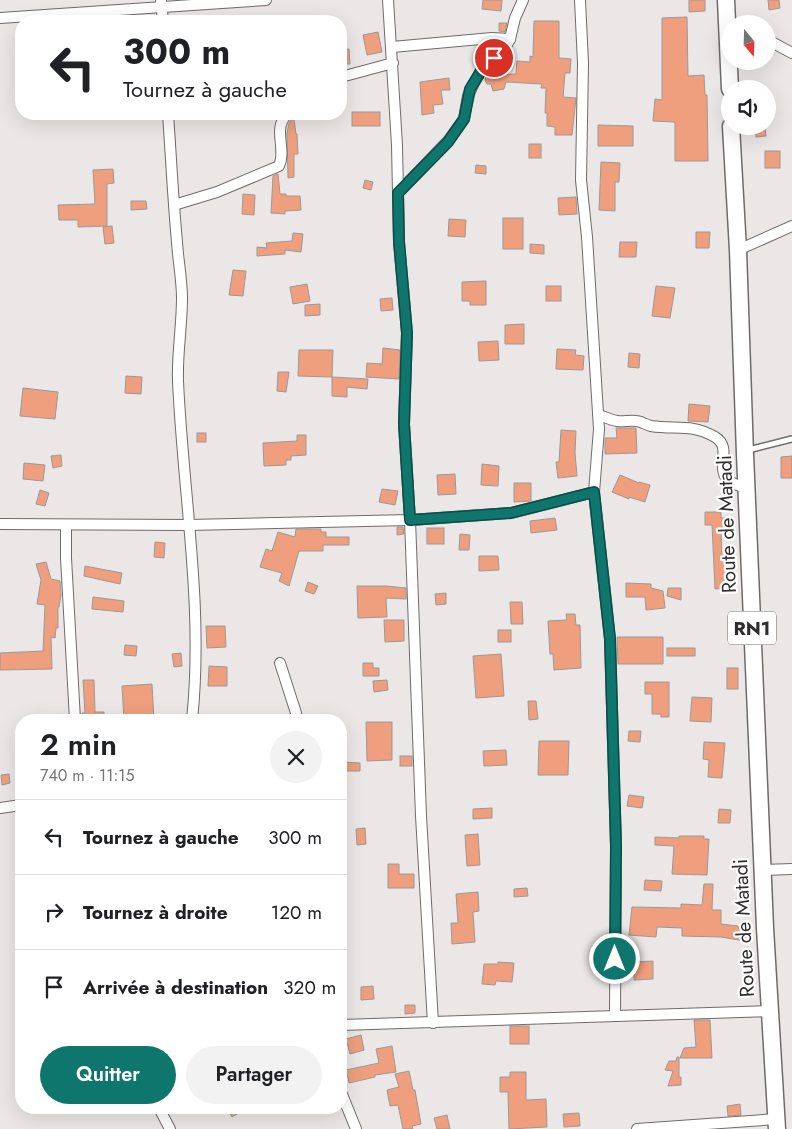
<!DOCTYPE html>
<html lang="fr">
<head>
<meta charset="utf-8">
<style>
	body { margin:0; font-family:Jost,sans-serif; background:#f2f2f2; color:#202124; height:100vh; display:flex; flex-direction:column; font-size:19px; white-space:nowrap }
	* { box-sizing:border-box; margin:0 }
	p { font-size:16px; color:#757577 }
	.icon { flex:none; width:28px; height:28px; fill:none; stroke:currentColor; stroke-width:2; stroke-linecap:round; stroke-linejoin:round }
	.map { position:relative; flex:1; overflow:hidden }
	.details { position:absolute; left:15px; top:714px; width:332px; height:400px; display:flex; flex-direction:column; background:#fff; border-radius:20px; box-shadow:0 5px 20px #0002 }
	.details>* { flex:none }
	.top-card { position:absolute; left:15px; top:15px; width:332px; height:105px; border-radius:20px; box-shadow:0 5px 20px #0002; background:#fff; color:#202124; overflow:hidden }
	.needle { width:32px; rotate:161deg }
	.buttons { position:absolute; left:721px; top:15px; display:grid; gap:10px }
	.buttons a { display:grid; place-items:center; width:55px; height:55px; border-radius:50%; background:#fff; box-shadow:0 5px 20px #0002; font-size:25px }
	.pin { position:absolute; display:grid; place-items:center; width:42px; height:42px; color:#fff; margin:-21px; border:2px solid #fff; border-radius:50%; box-shadow:0 1px 5px #0007 }
	.me { position:absolute; width:55px; margin:-28px; rotate:0deg; stroke-linejoin:round; filter:drop-shadow(0 0 4px #0008) }
	.turn { display:flex; align-items:center; gap:18px; height:105px; padding:0 25px; font-size:22px }
	.turn .icon { width:65px; height:65px; stroke-width:2.5 }
	.turn b { display:block; font-size:35px; line-height:42px }
	.round { display:grid; place-items:center; flex:none; width:52px; height:52px; border-radius:26px; background:#f2f2f2 }
	.head { display:flex; align-items:center; justify-content:space-between; height:85px; padding:0 25px }
	h1 { font-size:30px; font-weight:600; line-height:38px }
	.primary-button { display:flex; gap:10px; margin-top:auto; padding:10px 25px }
	.primary-button a { flex:1; height:58px; border-radius:30px; background:#0f766e; color:#fff; font-size:20px; font-weight:600; line-height:58px; text-align:center }
	.primary-button a+a { background:#f2f2f2; color:#202124 }
	ul { padding:0; list-style:none }
	li { display:flex; align-items:center; gap:15px; height:75px; padding:0 25px; border-top:1px solid #e0e0e0 }
	li div { flex:1 }
	li b { display:block; font-size:19px }
	li em { font-style:normal }
	.map>svg:first-child { display:block }
	.building { fill:#ef9f7d; stroke:#9c9896 }
	.lines { fill:none; stroke-linecap:round; stroke-linejoin:round }
	.service-casing { stroke:#6f6b6b; stroke-width:8 }
	.minor-casing { stroke:#6f6b6b; stroke-width:12 }
	.trunk-casing { stroke:#6f6b6b; stroke-width:19 }
	.service { stroke:#fff; stroke-width:5 }
	.minor { stroke:#fff; stroke-width:10 }
	.trunk { stroke:#fff; stroke-width:16 }
	.route-casing { stroke:#0a4d48; stroke-width:12 }
	.route { stroke:#0f766e; stroke-width:9 }
	.labels { text-anchor:middle; dominant-baseline:central; stroke-width:4.5; stroke-linejoin:round; paint-order:stroke }
	.shield { fill:#fff; stroke:#6d6c6c; stroke-width:1 }
	.shield-label { font-size:19px; font-weight:bold; fill:#2f2d2d }
	.street-label { font-size:20px; fill:#2f2d2d; stroke:#fff }
</style>
</head>
<body>
<div class="map">
<svg width="792" height="1129" viewBox="0 0 792 1129">
	<rect width="100%" height="100%" fill="#ece7e7"/>
	<!-- building -->
	<g class="building">
		<path d="M483,0H502L501,11L482,9Z"/>
		<path d="M689,0H705V11L689,12Z"/>
		<path d="M768,0H779L780,8L769,10Z"/>
		<path d="M687,17L688,76L704,75L705,95H707L708,161H675V122L653,121L655,99L662,100V18Z"/>
		<path d="M534,21H559V58L571,59L570,73H565L563,97L576,98L572,135H555V127L547,126V113H545L546,88H541L542,84L506,82L504,89L493,91L491,84H487L485,80L487,75L516,74L517,61L530,62V56L533,57Z"/>
		<path d="M499,23H507L505,32L499,31Z"/>
		<path d="M378,32L382,52L367,55L363,35Z"/>
		<path d="M341,49H349L350,64H341Z"/>
		<path d="M449,78L450,90H441L443,104L433,105L434,113L422,115L420,82Z"/>
		<rect x="352" y="112" width="28" height="14"/>
		<path d="M292,119H294L296,134H297L298,154H294V177L288,178L287,133L289,123Z"/>
		<path d="M598,125L633,126V146H598Z"/>
		<path d="M755,126H765L766,136L756,137Z"/>
		<rect x="529" y="144" width="12" height="14"/>
		<rect x="765" y="151" width="15" height="17"/>
		<path d="M601,162L620,163L619,182H615V211L599,210Z"/>
		<path d="M476,165L486,166V174L475,173Z"/>
		<path d="M113,169L114,183L107,184V226L78,227V220H59L58,205L95,204L93,170Z"/>
		<path d="M278,174L280,194H286V196H300L301,210L285,211V214L271,213L273,176Z"/>
		<path d="M365,180L373,182L371,190L363,188Z"/>
		<path d="M243,194L255,195L254,215L242,214Z"/>
		<path d="M576,197L577,214L559,215L558,198Z"/>
		<path d="M131,201H146L147,209L131,210Z"/>
		<rect x="503" y="218" width="20" height="31"/>
		<path d="M449,219L466,220L465,237L448,236Z"/>
		<path d="M112,226L114,243L105,244L103,227Z"/>
		<path d="M696,232H710L709,248H696Z"/>
		<path d="M293,233L303,234L301,252L285,250V254L257,256V247L267,248L266,243L292,241Z"/>
		<path d="M620,242H637L636,257H619Z"/>
		<path d="M530,244L544,245V254L530,253Z"/>
		<path d="M233,270L246,271L243,296L229,295Z"/>
		<path d="M486,281V305H470V301H462V282Z"/>
		<path d="M307,284L310,301L293,304L290,287Z"/>
		<rect x="546" y="286" width="15" height="15"/>
		<path d="M656,286L675,288L670,318L652,316Z"/>
		<path d="M392,298L393,310L381,311L380,299Z"/>
		<path d="M320,304V315L305,316V305Z"/>
		<path d="M524,324V344H505V325Z"/>
		<path d="M498,341L499,360L479,361L478,342Z"/>
		<path d="M383,348L400,350L399,379L366,377L367,363L382,364Z"/>
		<path d="M557,349L576,350L575,355L584,356L583,370L556,369Z"/>
		<path d="M299,350H333L332,377L298,376Z"/>
		<path d="M629,353L640,354L639,368L628,367Z"/>
		<path d="M278,372H289L286,392L277,391Z"/>
		<path d="M126,376L142,377L141,394L125,393Z"/>
		<path d="M332,377L368,379L367,389L347,387V397L332,396Z"/>
		<path d="M23,388L58,392L55,419L20,416Z"/>
		<path d="M689,404L710,406L708,422L688,421Z"/>
		<path d="M616,428H636L637,453L605,454V438H617Z"/>
		<path d="M561,430L576,431L575,453L577,476L558,478L556,462H559Z"/>
		<rect x="197" y="433" width="9" height="9"/>
		<path d="M297,435H306V455L291,456V460H286V465L264,466L263,443L297,441Z"/>
		<path d="M61,455L62,466L53,468L51,456Z"/>
		<path d="M792,456V478H781V457Z"/>
		<path d="M24,463L45,465L43,481L23,479Z"/>
		<path d="M482,464L499,466L498,486L481,485Z"/>
		<path d="M455,474L456,494L438,495L437,475Z"/>
		<path d="M620,475L639,483V482L650,485L645,502L629,497V499L612,492Z"/>
		<path d="M514,483H531V501L514,502Z"/>
		<path d="M382,489L398,491L395,505L379,502Z"/>
		<path d="M40,490L49,493L45,506L36,504Z"/>
		<path d="M705,512H721V518H728L729,530L721,531L722,556L726,555L728,588L715,589L712,525H705Z"/>
		<path d="M555,518L557,530L531,533L530,521Z"/>
		<path d="M397,527H403L404,534L397,535Z"/>
		<rect x="427" y="528" width="17" height="16"/>
		<path d="M296,529H321V532H326V537H349V545H323V551H299L289,586L279,581L282,573L260,567L266,549L272,551L278,532L295,537Z"/>
		<path d="M460,534L470,535L469,550H459Z"/>
		<path d="M155,542L165,543L164,558L154,557Z"/>
		<path d="M479,556H498L499,570L479,571Z"/>
		<path d="M46,562L51,579L60,581L61,595L59,607H58V628H56L55,638L51,637L52,669L0,670V653L43,651L45,605L37,604L41,580L36,564Z"/>
		<path d="M85,566L122,573L120,584L84,576Z"/>
		<path d="M308,582L318,586L314,594L305,591Z"/>
		<path d="M626,583L651,584V588L663,591L665,608L646,610L645,597H626Z"/>
		<path d="M357,586H386L406,588V599L386,598L387,617L358,618Z"/>
		<path d="M668,588H681V600L667,596Z"/>
		<path d="M446,593V604L436,605L435,594Z"/>
		<path d="M93,597L124,601L123,612L92,609Z"/>
		<path d="M510,602H522L523,624H511Z"/>
		<path d="M566,614H575L576,625H580L581,668L554,670L553,654H550L548,621L567,620Z"/>
		<path d="M384,620H404V641L385,642Z"/>
		<path d="M206,626H225L226,647L207,648Z"/>
		<rect x="498" y="630" width="13" height="12"/>
		<path d="M617,637H663V664H618Z"/>
		<path d="M125,645L137,646L136,656L124,655Z"/>
		<rect x="667" y="648" width="28" height="8"/>
		<path d="M181,653L182,666L174,667L172,654Z"/>
		<path d="M501,654L504,696L476,698L473,656Z"/>
		<path d="M363,663H373V668H379V676H363Z"/>
		<path d="M209,666L227,667V686H208Z"/>
		<rect x="727" y="668" width="11" height="21"/>
		<path d="M83,680H94L95,712H104V720H82V713H85Z"/>
		<path d="M387,680L388,690L374,692L373,681Z"/>
		<path d="M645,682H669V717H661V714H652V694H645Z"/>
		<path d="M152,684L154,720H124L122,686Z"/>
		<path d="M692,697L712,698L711,722L690,721Z"/>
		<path d="M528,701H536L538,719L529,720Z"/>
		<path d="M366,722H392V760L367,761Z"/>
		<path d="M629,731H641L640,742L628,741Z"/>
		<path d="M539,741H569L568,775H538Z"/>
		<path d="M704,742L725,743L722,778L708,777L709,760L703,759Z"/>
		<path d="M506,750L507,765L484,766L483,751Z"/>
		<rect x="400" y="756" width="12" height="10"/>
		<path d="M344,762L360,763V771H344Z"/>
		<path d="M9,774L10,783L2,785L1,775Z"/>
		<path d="M629,795L644,797L642,808L627,806Z"/>
		<path d="M492,808V818L473,819V809Z"/>
		<path d="M719,809L731,810L730,823H718Z"/>
		<path d="M365,828L366,844L357,845L356,829Z"/>
		<path d="M478,834L480,865L467,866L465,835Z"/>
		<path d="M679,836H704V839H709L707,875L672,874L674,846L655,845V837L679,838Z"/>
		<path d="M388,864H399V874H414V888H388Z"/>
		<path d="M645,880L662,881L661,891L644,890Z"/>
		<path d="M704,884H713L712,910H721V924L738,926L739,929L746,930L745,941L721,937L682,936V928L657,927L656,937L629,935L632,907L681,908V904L702,905Z"/>
		<path d="M527,888L528,896L514,897V889Z"/>
		<path d="M478,892L479,911L473,912L475,942L452,944L451,923H458L456,894Z"/>
		<path d="M653,961V979L634,980V962Z"/>
		<path d="M498,962L514,963L512,982L496,981L495,985L482,984L484,964H498Z"/>
		<path d="M373,986L374,999L361,1000V987Z"/>
		<path d="M405,1005H415V1013L405,1014Z"/>
		<path d="M694,1020H710L712,1058H680L684,1048L696,1047Z"/>
		<rect x="510" y="1026" width="19" height="18"/>
		<path d="M361,1035L364,1050L350,1054L346,1039Z"/>
		<path d="M392,1046L396,1072L375,1075V1077L349,1083L346,1070L379,1063L376,1049Z"/>
		<path d="M677,1057H679V1077H681V1085L668,1086L673,1071L665,1070L669,1061H676Z"/>
		<path d="M409,1071L413,1090H415L421,1124L412,1126L413,1129H403L398,1105L390,1106L387,1090L399,1087L395,1074Z"/>
		<path d="M510,1072H526V1100L546,1099L547,1127L509,1129L508,1092H500V1077H510Z"/>
		<path d="M740,1104L741,1115L728,1116L727,1106Z"/>
		<path d="M227,1108H247L232,1117Z"/>
		<path d="M579,1113L580,1126L564,1127L563,1114Z"/>
		<path d="M447,1115L450,1129H437L434,1118Z"/>
	</g>
	<g class="lines">
		<!-- service casing -->
		<g class="service-casing">
			<path id="service" d="M748,450L792,439"/>
		</g>
		<!-- minor casing -->
		<g class="minor-casing">
			<g id="minor">
				<path d="M388,0L397,145L399,242L407,333L404,424L410,520L421,816L433,1023"/>
				<path d="M580,0L583,63L581,180L587,237L599,429L594,492L610,639L616,846L615,1016"/>
				<path d="M161,1L163,21"/>
				<path d="M0,18L266,0"/>
				<path d="M768,40L792,53"/>
				<path d="M392,47L492,38L510,39L515,18L523,0"/>
				<path d="M341,77L393,63"/>
				<path d="M168,114C171,156 173,199 177,242C178,260 182,280 182,298C182,326 177,353 178,381C183,494 204,607 192,720"/>
				<path d="M398,193L448,141L464,119L468,96L474,83L484,66L504,50L510,39"/>
				<path d="M174,205L217,192L279,166C287,148 272,130 287,114"/>
				<path d="M738,250L792,226"/>
				<path d="M599,415C605,417 611,420 617,421C623,422 630,420 636,421C641,421 646,425 651,426C675,430 691,423 715,437C738,451 702,478 747,488"/>
				<path d="M0,524L189,525L410,520L511,513L594,492"/>
				<path d="M66,525V558L75,720"/>
				<path d="M280,663L296,713V720"/>
				<path d="M0,808L21,805"/>
				<path d="M763,870L792,869"/>
				<path d="M341,1025L769,1011"/>
				<path d="M341,1092L356,1129"/>
				<path d="M159,1108L170,1129"/>
				<path d="M637,1129L777,1119"/>
			</g>
		</g>
		<!-- trunk casing -->
		<g class="trunk-casing">
			<g id="trunk">
				<path d="M726,0L730,89"/>
				<path d="M731,126L738,250L745,454L765,928L777,1129"/>
			</g>
		</g>
		<!-- service -->
		<use href="#service" class="service"/>
		<!-- minor -->
		<use href="#minor" class="minor"/>
		<!-- trunk -->
		<use href="#trunk" class="trunk"/>
	</g>
	<g class="lines">
		<!-- route casing -->
		<g class="route-casing">
			<path id="route" d="M494,58L484,66L470,89L464,119L448,142L398,193L399,242L407,333L404,424L410,520L511,513L594,492L610,639L616,846L615,959"/>
		</g>
		<!-- route -->
		<use href="#route" class="route"/>
	</g>
	<g class="labels">
		<!-- shield labels -->
		<rect class="shield" x="728" y="611.5" width="48" height="33" rx="4"/>
		<g class="shield-label">
			<text x="752" y="628">RN1</text>
		</g>
		<!-- street labels -->
		<g class="street-label">
			<text transform="translate(727 524) rotate(-92)">Route de Matadi</text>
			<text transform="translate(744 928) rotate(-93)">Route de Matadi</text>
		</g>
	</g>
</svg>
<div class="buttons">
<a><svg class="needle" viewBox="-14 -14 28 28"><path d="M0-13l5 13h-10z" fill="#e53935"/><path d="M0 13l5-13h-10z" fill="#757577"/></svg></a>
<a><svg class="icon" aria-label="sound" viewBox="0 0 24 24"><path d="M4 9h4l5-4v14l-5-4H4zM17 9q2 3 0 6"/></svg></a>
</div>
<div class="pin" style="left:494px;top:58px;background:#d93025"><svg class="icon" aria-label="arrive" viewBox="0 0 24 24"><path d="M6 21V4h12l-3 4 3 4H6"/></svg></div>
<svg class="me" style="left:615px;top:959px" viewBox="-20 -20 40 40"><circle r="17" fill="#0f766e" stroke="#fff" stroke-width="3"/><path d="M0-11L8 9 0 5-8 9z" fill="#fff"/></svg>
<div class="top-card">
<div class="turn"><svg class="icon" aria-label="left" viewBox="0 0 24 24"><path d="M17 20v-9H6M10 6l-5 5 5 5"/></svg><div><b>300 m</b>Tournez à gauche</div></div>
</div>
<section class="details">
<div class="head"><div><h1>2 min</h1><p>740 m · 11:15</p></div><a class="round"><svg class="icon" aria-label="close" viewBox="0 0 24 24"><path d="M6 6l12 12M18 6L6 18"/></svg></a></div>
<ul>
<li><svg class="icon" aria-label="left" viewBox="0 0 24 24"><path d="M17 20v-9H6M10 6l-5 5 5 5"/></svg><div><b>Tournez à gauche</b></div><em>300 m</em></li>
<li><svg class="icon" aria-label="right" viewBox="0 0 24 24"><path d="M7 20v-9h11M14 6l5 5-5 5"/></svg><div><b>Tournez à droite</b></div><em>120 m</em></li>
<li><svg class="icon" aria-label="arrive" viewBox="0 0 24 24"><path d="M6 21V4h12l-3 4 3 4H6"/></svg><div><b>Arrivée à destination</b></div><em>320 m</em></li>
</ul>
<div class="primary-button"><a>Quitter</a><a>Partager</a></div>
</section>
</div>
</body>
</html>
